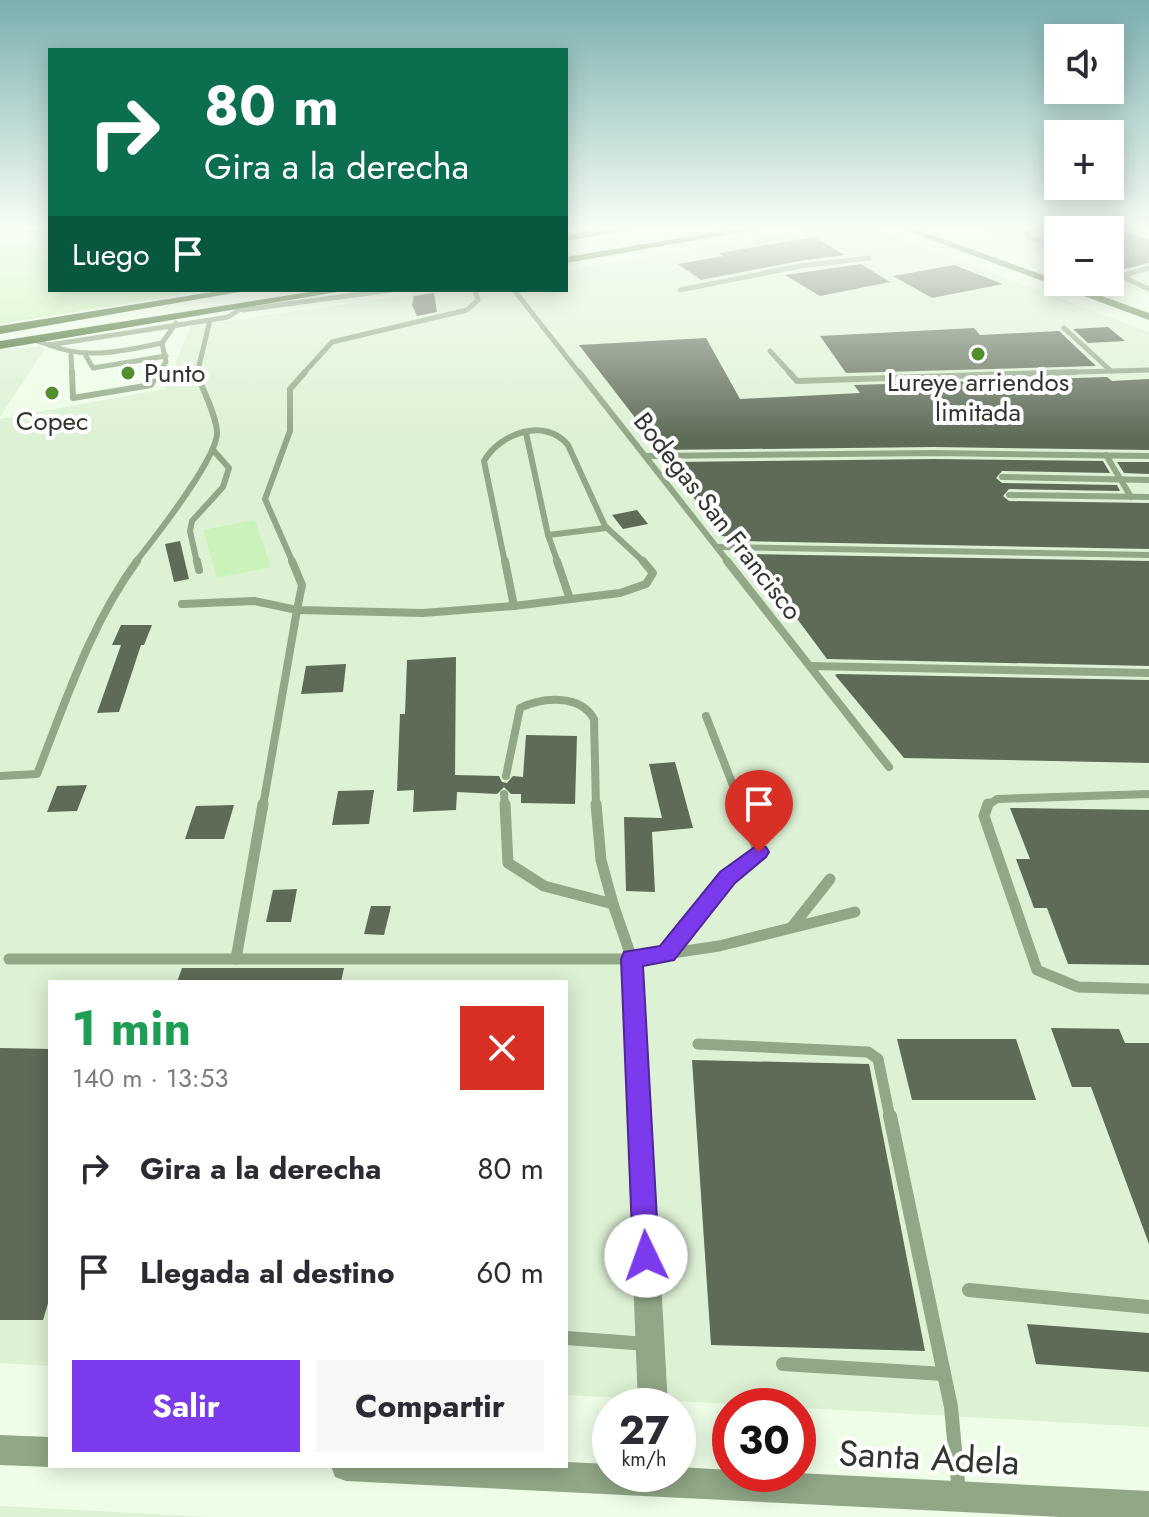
<!DOCTYPE html>
<html lang="es">
<head>
<meta charset="utf-8">
<style>
	body { margin:0; font-family:Jost,sans-serif; background:#f7f7f7; color:#2b2b33; height:100vh; display:flex; flex-direction:column; font-size:30px; white-space:nowrap }
	* { box-sizing:border-box; margin:0 }
	p { font-size:26px; color:#7c7c81 }
	.icon { flex:none; width:44px; height:44px; fill:none; stroke:currentColor; stroke-width:2; stroke-linecap:round; stroke-linejoin:round }
	.map { position:relative; flex:1; overflow:hidden }
	.drawer { position:absolute; left:48px; top:980px; width:520px; height:488px; display:flex; flex-direction:column; background:#fff; border-radius:0px; box-shadow:0 4px 20px #0003 }
	.drawer>* { flex:none }
	.top-card { position:absolute; left:48px; top:48px; width:520px; height:244px; border-radius:0px; box-shadow:0 4px 20px #0003; background:#0b6e4f; color:#fff; overflow:hidden }
	.controls { position:absolute; left:1044px; top:24px; display:grid; gap:16px }
	.controls a { display:grid; place-items:center; width:80px; height:80px; border-radius:0px; background:#fff; box-shadow:0 4px 20px #0003; font-size:40px }
	.speed { position:absolute; left:592px; top:1388px; display:flex; gap:16px; font-size:40px; font-weight:700; text-align:center }
	.speed>* { display:grid; place-content:center; width:104px; height:104px; border-radius:50%; background:#fff; box-shadow:0 4px 20px #0003; line-height:1 }
	.speed small { font-size:20px; font-weight:400 }
	.speed .limit { border:12px solid #d22; background:#fff; color:#111 }
	.pin { position:absolute; display:grid; place-items:center; width:68px; height:68px; color:#fff; margin:-82px -34px; border-radius:50% 50% 50% 0; rotate:-45deg; box-shadow:0 0 8px #0007 }
	.pin .icon { rotate:45deg }
	.me { position:absolute; width:88px; margin:-44px; rotate:357deg; stroke-linejoin:round; filter:drop-shadow(0 0 6px #0008) }
	.turn { display:flex; align-items:center; gap:28px; height:168px; padding:0 24px; font-size:36px }
	.turn .icon { width:104px; height:104px; stroke-width:2.5 }
	.turn b { display:block; font-size:56px; line-height:68px }
	.then { display:flex; align-items:center; height:76px; padding:0 24px; background:#0003; gap:16px; font-size:30px }
	.round { display:grid; place-items:center; flex:none; width:84px; height:84px; border-radius:0px; background:#f7f7f7 }
	.head { display:flex; align-items:center; justify-content:space-between; height:136px; padding:0 24px }
	h1 { font-size:48px; font-weight:700; line-height:60px; color:#1e9e55 }
	.action { display:flex; gap:16px; margin-top:auto; padding:16px 24px }
	.action a { flex:1; height:92px; border-radius:0px; background:#7c3aed; color:#fff; font-size:32px; font-weight:700; line-height:92px; text-align:center }
	.action a+a { background:#f7f7f7; color:#2b2b33 }
	ul { padding:0; list-style:none }
	li { display:flex; align-items:center; gap:24px; height:104px; padding:0 24px }
	li div { flex:1 }
	li b { display:block; font-size:30px }
	li em { font-style:normal }
	.map>svg:first-child { display:block }
	.built { fill:#ddf1d4 }
	.green { fill:#cbf3b9 }
	.building { fill:#5e6b57 }
	.lines { fill:none; stroke-linecap:round; stroke-linejoin:round }
	.service-far4 { stroke:#91a787; stroke-width:5 }
	.service-far3 { stroke:#91a787; stroke-width:6 }
	.service-far2 { stroke:#91a787; stroke-width:8 }
	.service-far1 { stroke:#91a787; stroke-width:11 }
	.service { stroke:#91a787; stroke-width:14 }
	.minor { fill:#91a787; fill-rule:evenodd }
	.secondary { fill:#608051; fill-rule:evenodd }
	.primary { fill:#3d6428; fill-rule:evenodd }
	.route { fill:#7c3aed; stroke:#51269a; stroke-width:2 }
	.poi-dot { fill:#518e2d; stroke:#fff; stroke-width:3 }
	.labels { text-anchor:middle; dominant-baseline:central; stroke-width:8; stroke-linejoin:round; paint-order:stroke }
	.far-poi-label { font-size:26px; fill:#30362d; stroke:#fff }
	.far-street-label { font-size:26px; fill:#30362d; stroke:#fff }
	.near-street-label { font-size:36px; fill:#30362d; stroke:#fff }
</style>
</head>
<body>
<div class="map">
<svg width="1149" height="1517" viewBox="0 0 1149 1517">
	<rect width="100%" height="100%" fill="#edfde6"/>
	<!-- built -->
	<g class="built">
		<path d="M829,226H868L1149,332V1427L566,1395V982H50V1366L0,1363V419L164,389L191,326L446,290H566V270Z"/>
		<path d="M973,226H1149V295L1110,280V230H1058V259Z"/>
		<path d="M40,346L45,349L0,417V350Z"/>
		<path d="M0,1506L59,1509L208,1517H0Z"/>
	</g>
	<!-- green -->
	<g class="green">
		<path d="M0,226H50V290H211L0,324Z"/>
		<path d="M255,520L271,567L217,578L203,530Z"/>
	</g>
	<!-- building -->
	<g class="building">
		<path d="M1110,226L1149,240V263L1125,269L1110,263V251L1119,243L1110,236Z"/>
		<path d="M814,237L845,255L799,261L701,280L678,264L723,256L719,253Z"/>
		<path d="M861,264L890,282L820,296L785,275Z"/>
		<path d="M954,265L1003,284L932,298L893,276Z"/>
		<path d="M434,293L437,312L417,316L412,305L414,296Z"/>
		<path d="M1108,327L1125,341L1088,343L1073,329Z"/>
		<path d="M974,328L980,335L1059,331L1096,366L846,373L820,336Z"/>
		<path d="M706,338L740,399L860,393L854,385L1107,377L1112,381L1149,379V450L934,447L660,450L579,345Z"/>
		<path d="M934,459L1103,461L1110,473L1002,471L996,478L1002,483L1117,485L1120,491L1009,489L1003,496L1009,501L1149,503V549L740,541L737,537L721,536L668,462Z"/>
		<path d="M1117,462H1149V474L1124,473Z"/>
		<path d="M637,510L648,524L623,529L612,515Z"/>
		<path d="M180,541L189,579L174,582L165,544Z"/>
		<path d="M749,554L1149,561V666L827,659Z"/>
		<path d="M121,625H152L144,645H141L119,712L97,713L121,645H112Z"/>
		<path d="M456,657L455,775L499,776L502,782L507,783L513,776L523,777L526,735L577,736L575,804L521,803V794H511L504,787L497,794L457,792L456,810L413,812L414,790L397,791L400,714H405L407,660Z"/>
		<path d="M346,664L343,692L301,694L306,666Z"/>
		<path d="M837,674L1149,680V763L904,758L835,675Z"/>
		<path d="M675,762L693,828L652,832L655,892L626,891L624,817L662,818L649,764Z"/>
		<path d="M87,785L77,811L47,812L57,786Z"/>
		<path d="M374,790L369,824L332,825L338,791Z"/>
		<path d="M234,805L224,839H185L196,806Z"/>
		<path d="M1010,808L1149,810V965L1068,964L1047,908H1034L1016,859H1030Z"/>
		<path d="M297,889L291,922H266L273,890Z"/>
		<path d="M371,906H391L384,935L364,934Z"/>
		<path d="M182,968H344L341,982H177Z"/>
		<path d="M1051,1028L1119,1029L1125,1043H1149V1244L1091,1087H1072Z"/>
		<path d="M897,1039H1016L1036,1100H912Z"/>
		<path d="M0,1048L50,1049V1297L43,1320H0Z"/>
		<path d="M692,1060L869,1064L925,1351L711,1345Z"/>
		<path d="M1027,1324L1149,1333V1372L1036,1364Z"/>
	</g>
	<g class="lines">
		<!-- service-far4 -->
		<g class="service-far4">
			<path d="M1026,226L1029,237L1058,248"/>
			<path d="M1067,226L1081,230"/>
			<path d="M1110,241L1114,243L1110,246"/>
			<path d="M1149,268L1121,276L1149,289"/>
			<path d="M514,290L580,374"/>
			<path d="M680,290L800,266L869,258"/>
			<path d="M243,310L391,290"/>
			<path d="M1064,328L1111,371"/>
			<path d="M34,340L49,345L210,320L228,317L247,305"/>
			<path d="M49,345C88,360 122,351 162,343L176,323"/>
			<path d="M770,351L791,374"/>
			<path d="M71,355L72,374"/>
			<path d="M86,356L93,368L166,356"/>
			<path d="M158,374L166,362L162,343"/>
			<path d="M197,374L210,320"/>
			<path d="M303,374L332,342L467,310L478,300L475,290"/>
			<path d="M1011,374L1149,370"/>
		</g>
		<!-- service-far3 -->
		<g class="service-far3">
			<path d="M72,372L73,398L151,385L159,372"/>
			<path d="M579,372L729,563"/>
			<path d="M789,372L797,381L1075,372"/>
			<path d="M526,433L548,535L558,563"/>
			<path d="M1106,455L1131,497"/>
			<path d="M647,456L934,453L1149,456"/>
			<path d="M1002,477L1149,480"/>
			<path d="M1009,495L1149,497"/>
			<path d="M548,535L606,528"/>
			<path d="M717,547L1149,555"/>
			<path d="M135,563C152,541 220,456 217,431C215,412 203,390 196,372"/>
			<path d="M197,563L190,531L192,521L223,487L229,468L213,450"/>
			<path d="M293,563L265,499L290,431V389L305,372"/>
			<path d="M505,563L484,461C500,433 545,417 568,445L605,526L645,563"/>
		</g>
		<!-- service-far2 -->
		<g class="service-far2">
			<path d="M197,561L199,570"/>
			<path d="M292,561L302,585L297,610L423,613L514,606"/>
			<path d="M505,561L514,606"/>
			<path d="M557,561L570,599"/>
			<path d="M727,561L889,767"/>
			<path d="M182,604L254,601L297,610L263,806"/>
			<path d="M514,606L620,593L646,584L653,573L643,561"/>
			<path d="M810,666L1149,673"/>
			<path d="M706,716L741,806"/>
			<path d="M0,776L37,774C66,701 90,625 137,561"/>
			<path d="M506,776L520,708C543,697 580,694 594,719L596,806"/>
			<path d="M504,794L505,806"/>
			<path d="M987,806L997,799L1149,794"/>
		</g>
		<!-- service-far1 -->
		<g class="service-far1">
			<path d="M505,804L508,863L544,886L613,904L601,860L596,804"/>
			<path d="M988,804L984,816L1037,970L1078,987L1149,989"/>
			<path d="M613,904L632,959"/>
			<path d="M792,927L830,879"/>
			<path d="M666,954L727,877L759,852L740,804"/>
			<path d="M9,959H632L719,946L855,912"/>
			<path d="M236,959L263,804"/>
			<path d="M698,1044L868,1052L878,1059L890,1118"/>
		</g>
		<!-- service -->
		<g class="service">
			<path d="M890,1116L951,1407L959,1493"/>
			<path d="M969,1290L1149,1307"/>
			<path d="M566,1338L647,1344"/>
			<path d="M783,1364L944,1374"/>
		</g>
		<!-- minor -->
		<g class="minor">
			<path d="M632,950L640,953L643,959L668,1406H638L621,959L624,953Z"/>
			<path d="M0,1435L50,1437V1466H52L50,1467L0,1465Z"/>
			<path d="M566,1462L610,1464V1474H678V1467L730,1470V1474L798,1473L1149,1491V1517H1061L346,1481L335,1477L331,1466H566Z"/>
		</g>
		<!-- secondary -->
		<path class="secondary" d="M893,226H907L1149,313V320Z"/>
		<!-- primary -->
		<g class="primary">
			<path d="M626,226H651L566,241V235Z"/>
			<path d="M753,226H776L566,263V257Z"/>
			<path d="M224,290H250L0,334V326Z"/>
			<path d="M322,290H349L0,349V341Z"/>
		</g>
	</g>
	<!-- sky -->
	<linearGradient id="sky" x2="0" y2="1"><stop stop-color="#7aafb0"/><stop offset="0.52" stop-color="#f7fef4"/><stop offset="1" stop-color="#f7fef4" stop-opacity="0"/></linearGradient>
	<rect width="1149" height="438" fill="url(#sky)"/>
	<!-- route -->
	<path class="route" d="M759,844L766,847L769,852L766,857L735,883L674,960L643,966L659,1256L655,1265L646,1269L637,1265L633,1256L621,959L624,952L660,946L720,872Z"/>
	<!-- markers -->
	<g class="poi-dot">
		<circle cx="978" cy="354" r="8"/>
		<circle cx="128" cy="373" r="8"/>
		<circle cx="52" cy="393" r="8"/>
	</g>
	<g class="labels">
		<!-- far-poi labels -->
		<g class="far-poi-label">
			<text x="144" y="373" text-anchor="start">Punto</text>
			<text x="978" y="382">Lureye arriendos<tspan x="978" dy="30">limitada</tspan></text>
			<text x="52" y="421">Copec</text>
		</g>
		<!-- far-street labels -->
		<g class="far-street-label">
			<text transform="translate(718 516) rotate(52)">Bodegas San Francisco</text>
		</g>
		<!-- near-street labels -->
		<g class="near-street-label">
			<text transform="translate(929 1457) rotate(3)">Santa Adela</text>
		</g>
	</g>
</svg>
<div class="controls">
<a><svg class="icon" aria-label="sound" viewBox="0 0 24 24"><path d="M4 9h4l5-4v14l-5-4H4zM17 9q2 3 0 6"/></svg></a>
<a>+</a>
<a>−</a>
</div>
<div class="speed"><div>27<small>km/h</small></div><div class="limit">30</div></div>
<div class="pin" style="left:759px;top:852px;background:#d93025"><svg class="icon" aria-label="arrive" viewBox="0 0 24 24"><path d="M6 21V4h12l-3 4 3 4H6"/></svg></div>
<svg class="me" style="left:646px;top:1256px" viewBox="-20 -20 40 40"><circle r="19" fill="#fff"/><path d="M0-13L10 11 0 6-10 11z" fill="#7c3aed"/></svg>
<div class="top-card">
<div class="turn"><svg class="icon" aria-label="right" viewBox="0 0 24 24"><path d="M7 20v-9h11M14 6l5 5-5 5"/></svg><div><b>80 m</b>Gira a la derecha</div></div>
<div class="then">Luego<svg class="icon" aria-label="arrive" viewBox="0 0 24 24"><path d="M6 21V4h12l-3 4 3 4H6"/></svg></div>
</div>
<section class="drawer">
<div class="head"><div><h1>1 min</h1><p>140 m · 13:53</p></div><a class="round" style="background:#d93025;color:#fff"><svg class="icon" aria-label="close" viewBox="0 0 24 24"><path d="M6 6l12 12M18 6L6 18"/></svg></a></div>
<ul>
<li><svg class="icon" aria-label="right" viewBox="0 0 24 24"><path d="M7 20v-9h11M14 6l5 5-5 5"/></svg><div><b>Gira a la derecha</b></div><em>80 m</em></li>
<li><svg class="icon" aria-label="arrive" viewBox="0 0 24 24"><path d="M6 21V4h12l-3 4 3 4H6"/></svg><div><b>Llegada al destino</b></div><em>60 m</em></li>
</ul>
<div class="action"><a>Salir</a><a>Compartir</a></div>
</section>
</div>
</body>
</html>
